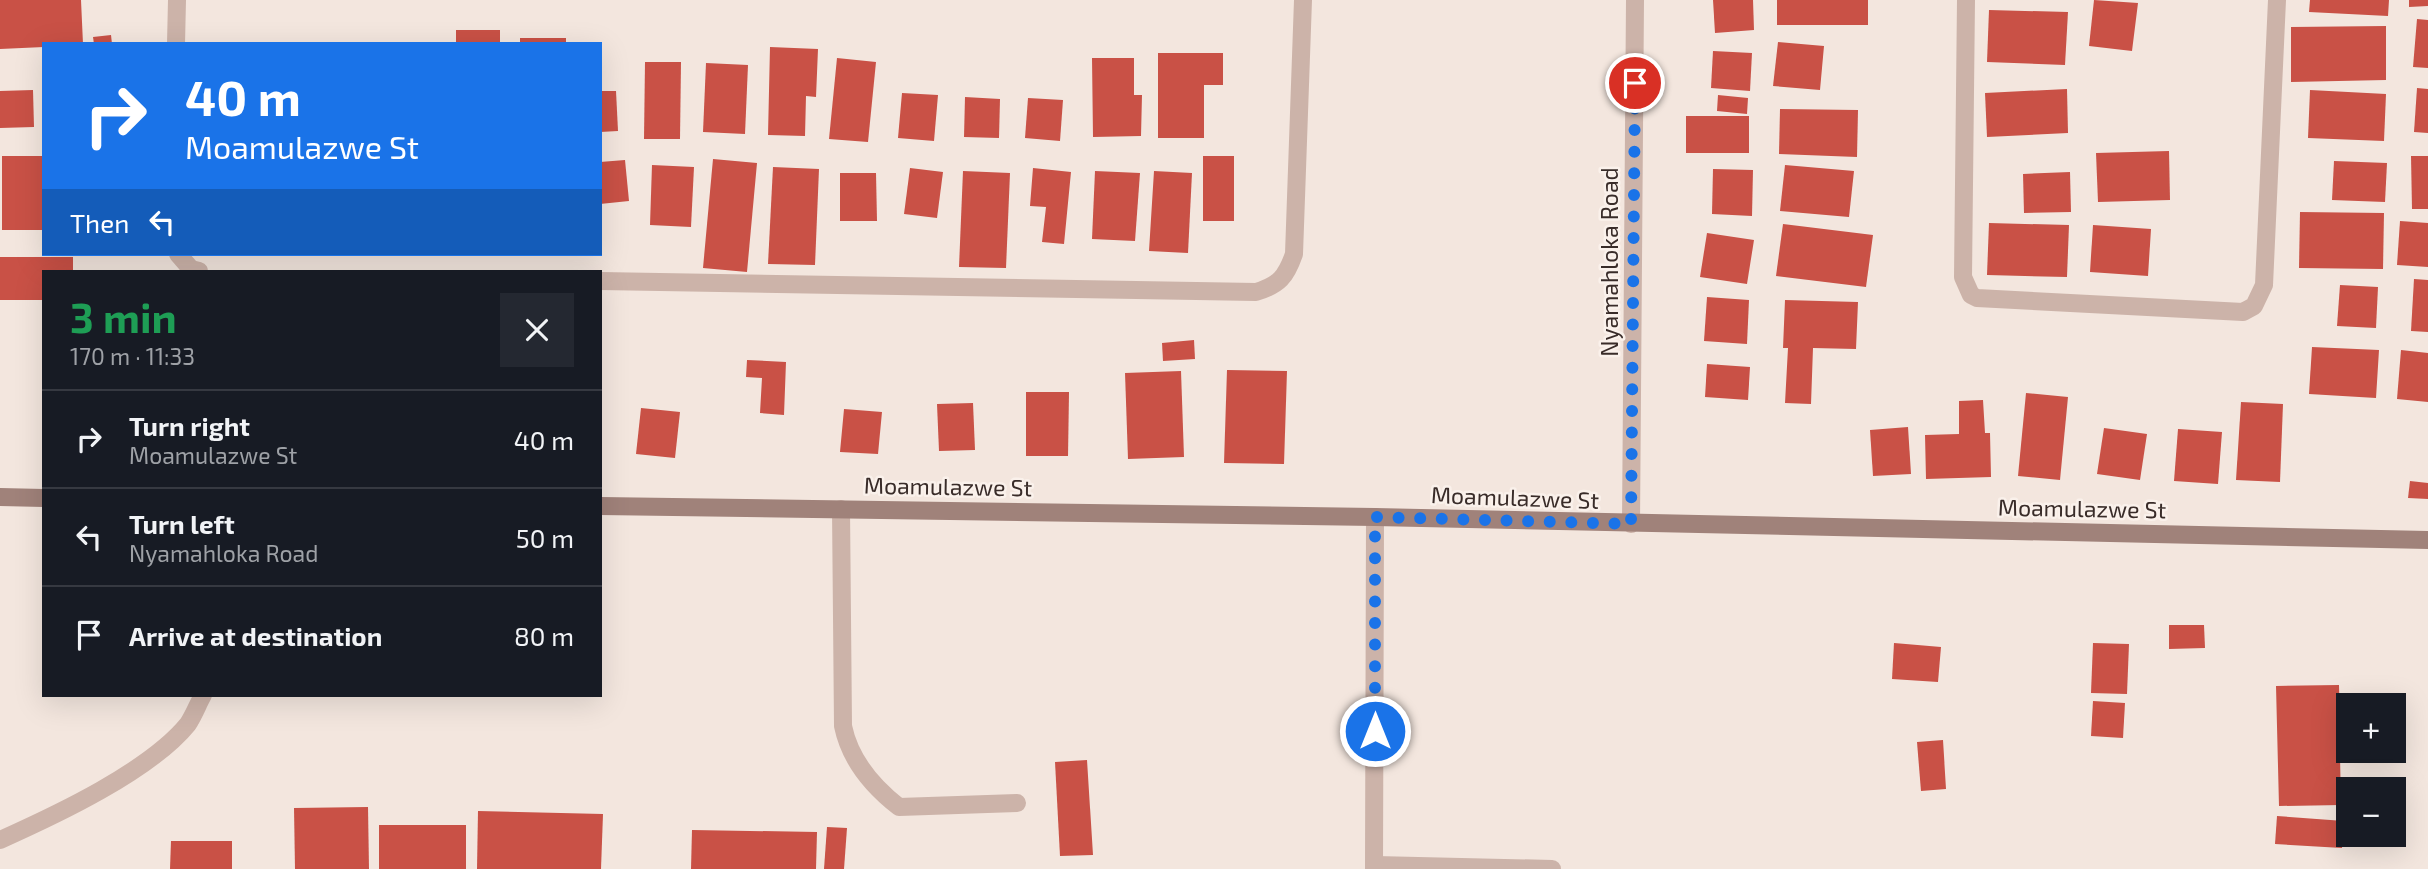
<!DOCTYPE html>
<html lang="en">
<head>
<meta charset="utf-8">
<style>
	body { margin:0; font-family:"Exo 2",sans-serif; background:#242831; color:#f1f3f6; height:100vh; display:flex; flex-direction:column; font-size:26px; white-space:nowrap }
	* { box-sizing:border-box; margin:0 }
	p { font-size:23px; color:#9ea1a6 }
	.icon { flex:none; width:38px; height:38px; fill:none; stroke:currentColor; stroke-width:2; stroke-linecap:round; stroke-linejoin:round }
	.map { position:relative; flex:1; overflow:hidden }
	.panel { position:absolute; left:42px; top:270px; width:560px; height:427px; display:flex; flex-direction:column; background:#171b24; border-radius:0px; box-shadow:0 7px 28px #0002 }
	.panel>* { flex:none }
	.banner { position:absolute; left:42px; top:42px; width:560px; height:214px; border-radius:0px; box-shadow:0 7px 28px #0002; background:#1a73e8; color:#fff; overflow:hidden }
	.tools { position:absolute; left:2336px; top:693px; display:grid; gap:14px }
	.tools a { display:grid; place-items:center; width:70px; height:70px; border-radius:0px; background:#171b24; box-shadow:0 7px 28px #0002; font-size:35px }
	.pin { position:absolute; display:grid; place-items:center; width:60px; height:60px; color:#fff; margin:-30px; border:4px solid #fff; border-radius:50%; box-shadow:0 2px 7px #0007 }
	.me { position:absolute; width:77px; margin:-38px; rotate:0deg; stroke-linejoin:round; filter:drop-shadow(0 0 5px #0008) }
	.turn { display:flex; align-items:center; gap:24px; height:147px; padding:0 28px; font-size:32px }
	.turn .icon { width:91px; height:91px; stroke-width:2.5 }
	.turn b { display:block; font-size:49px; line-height:60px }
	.then { display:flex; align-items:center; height:66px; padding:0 28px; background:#0003; gap:14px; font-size:26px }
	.round { display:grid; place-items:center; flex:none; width:74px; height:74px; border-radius:0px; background:#242831 }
	.overview { display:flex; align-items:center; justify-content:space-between; height:119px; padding:0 28px }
	h1 { font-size:42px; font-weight:700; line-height:52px; color:#1e9e55 }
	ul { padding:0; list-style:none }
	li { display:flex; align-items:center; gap:21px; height:98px; padding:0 28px; border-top:2px solid #363941 }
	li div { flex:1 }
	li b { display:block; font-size:26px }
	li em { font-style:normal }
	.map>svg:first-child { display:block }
	.building { fill:#c95146 }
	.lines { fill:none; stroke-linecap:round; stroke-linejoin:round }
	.lane { stroke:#ccb3a9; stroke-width:18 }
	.street { stroke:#ccb3a9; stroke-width:18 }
	.secondary { stroke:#a0827a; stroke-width:18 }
	.route { stroke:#1a73e8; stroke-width:12; stroke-dasharray:0 21.6 }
	.labels { text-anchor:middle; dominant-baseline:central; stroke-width:5; stroke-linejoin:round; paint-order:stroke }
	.street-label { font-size:23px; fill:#392c29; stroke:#faf1eb }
</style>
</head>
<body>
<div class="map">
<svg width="2428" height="869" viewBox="0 0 2428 869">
	<rect width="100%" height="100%" fill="#f3e6de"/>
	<!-- building -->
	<g class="building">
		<path d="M0,0H81L83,44H44V47L0,49Z"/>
		<path d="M1713,0H1753L1754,30L1715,33Z"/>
		<rect x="1777" y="0" width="91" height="25"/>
		<path d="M2094,0L2138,3L2132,51L2089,46Z"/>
		<path d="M2310,0H2389L2388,16L2309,12Z"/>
		<path d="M2409,0H2428V6L2409,7Z"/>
		<path d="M1989,10L2068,12L2065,65L1987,62Z"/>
		<path d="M2417,19L2428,20V68L2413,67Z"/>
		<path d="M2386,26V80L2291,82V27Z"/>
		<rect x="456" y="30" width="44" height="14"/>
		<path d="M111,35L112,44H94L93,37Z"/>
		<rect x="520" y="38" width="46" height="6"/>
		<path d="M1778,42L1824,46L1820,90L1773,86Z"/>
		<path d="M770,47L818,49L816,97L806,96L805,136L768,135Z"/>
		<path d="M1713,51L1752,53L1750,91L1711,88Z"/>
		<path d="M1158,53H1223V85H1204V138H1158Z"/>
		<path d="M837,58L876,62L868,142L829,139Z"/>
		<path d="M1092,58H1134V95H1142L1141,136L1093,137Z"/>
		<path d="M645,62H681L680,139H644Z"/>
		<path d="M706,63L748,65L745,134L703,132Z"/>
		<path d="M2417,88L2428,89V133L2414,132Z"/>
		<path d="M2067,89L2068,133L1987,137L1985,93Z"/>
		<path d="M33,90L34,127L0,128V91Z"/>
		<path d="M2310,90L2386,94L2384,141L2308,138Z"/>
		<path d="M600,91H616L618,131L600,132Z"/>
		<path d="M902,93L938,95L934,141L898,138Z"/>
		<path d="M1718,95L1748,98L1747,114L1717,111Z"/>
		<path d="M965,97L1000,99L999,138L964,137Z"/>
		<path d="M1028,98L1063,100L1060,141L1025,138Z"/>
		<path d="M1780,109L1858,110L1857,157L1779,154Z"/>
		<rect x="1686" y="116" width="63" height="37"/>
		<path d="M2169,151L2170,200L2098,202L2096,153Z"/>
		<rect x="2" y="156" width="42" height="74"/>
		<rect x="1203" y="156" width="31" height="65"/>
		<path d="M2411,156H2428V209H2412Z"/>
		<path d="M713,159L757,163L747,272L703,268Z"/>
		<path d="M625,160L629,201L600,204V162Z"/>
		<path d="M2334,161L2387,163L2385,202L2332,200Z"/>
		<path d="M652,165L694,167L691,227L650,225Z"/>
		<path d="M1785,165L1854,171L1849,217L1780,211Z"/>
		<path d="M773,167L819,169L815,265L768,264Z"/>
		<path d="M910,168L943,172L937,218L904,214Z"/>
		<path d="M1033,168L1071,172L1064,244L1042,242L1046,207L1030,206Z"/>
		<path d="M1713,169L1753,170L1752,216L1712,214Z"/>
		<path d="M963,171L1010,173L1006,268L959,267Z"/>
		<path d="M1095,171L1140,173L1135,241L1092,239Z"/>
		<path d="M1154,171L1192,173L1188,253L1149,251Z"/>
		<path d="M2070,172L2071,212L2024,213L2023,174Z"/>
		<path d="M840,173H876L877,221H840Z"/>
		<path d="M2300,212L2384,213L2383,269L2299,268Z"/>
		<path d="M2400,221L2428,223V267L2397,265Z"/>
		<path d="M1989,223L2069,225L2067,277L1987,275Z"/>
		<path d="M1783,224L1873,235L1866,287L1776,276Z"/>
		<path d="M2093,225L2151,229L2148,276L2090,272Z"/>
		<path d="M1707,233L1754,240L1747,284L1700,277Z"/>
		<path d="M0,257H73V271H44V300H0Z"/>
		<path d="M2414,279L2428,280V332L2411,331Z"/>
		<path d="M2340,285L2378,287L2376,328L2337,326Z"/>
		<path d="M1707,297L1749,300L1747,344L1704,341Z"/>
		<path d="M1785,300L1858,302L1856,349L1813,348L1811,404L1785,403L1788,348H1783Z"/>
		<path d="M1194,340L1195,359L1163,361L1162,343Z"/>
		<path d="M2312,347L2379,350L2376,398L2309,394Z"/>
		<path d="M2401,350L2428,353V402L2397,399Z"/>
		<path d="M747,360L786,362L784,415L760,413L762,378L746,377Z"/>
		<path d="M1707,364L1750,367L1748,400L1705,397Z"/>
		<path d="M1227,370L1287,371L1284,464L1224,463Z"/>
		<path d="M1181,371L1184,457L1128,459L1125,373Z"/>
		<path d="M1026,392H1069L1068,456H1026Z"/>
		<path d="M2026,393L2068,397L2060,480L2018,476Z"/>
		<path d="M1983,400L1985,433H1990L1991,477L1926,479L1925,435L1959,434V401Z"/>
		<path d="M2241,402L2283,404L2280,482L2236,480Z"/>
		<path d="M973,403L975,450L939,451L937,404Z"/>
		<path d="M641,408L680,412L675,458L636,454Z"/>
		<path d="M844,409L882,412L878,454L840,452Z"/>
		<path d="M1908,427L1911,474L1873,476L1870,430Z"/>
		<path d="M2104,428L2147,434L2140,480L2097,474Z"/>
		<path d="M2178,429L2222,432L2218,484L2174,481Z"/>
		<path d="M2410,481L2428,483V499L2408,498Z"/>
		<path d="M2169,625H2204L2205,648L2169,649Z"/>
		<path d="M1894,643L1941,647L1938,682L1892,679Z"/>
		<path d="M2093,643L2129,644L2127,694L2091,693Z"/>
		<path d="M2339,685L2340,728H2348V751H2355V754L2340,755L2341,805L2279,806L2276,686Z"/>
		<path d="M2093,701L2125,703L2123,738L2091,736Z"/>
		<path d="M1943,740L1946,789L1921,791L1917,742Z"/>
		<path d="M1087,760L1093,855L1060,856L1055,762Z"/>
		<path d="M368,807L369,869H295L294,808Z"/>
		<path d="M478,811L603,814L601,869H477Z"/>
		<path d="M2277,816L2344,821L2342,848L2275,844Z"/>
		<rect x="379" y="825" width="87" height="44"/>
		<path d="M827,827L847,828L844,869H824Z"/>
		<path d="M692,830L817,832L816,869H691Z"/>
		<path d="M171,841H232V869H170Z"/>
	</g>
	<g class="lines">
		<!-- lane -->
		<g class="lane">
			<path d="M841,509L843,726C850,760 872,786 899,807L1017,803"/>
			<path d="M0,840C56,815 150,771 188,724C194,715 198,704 203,695"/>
		</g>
		<!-- street -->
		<g class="street">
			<path d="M1966,0L1963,277L1971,295L1977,298L2243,312L2254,306L2264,285L2277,0"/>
			<path d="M176,44L177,0"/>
			<path d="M178,254L191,269L199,271"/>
			<path d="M600,281L1256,292C1279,285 1286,277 1294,254L1303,0"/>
			<path d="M1631,524L1635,0"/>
			<path d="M1375,865L1552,869"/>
			<path d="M1374,869L1375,517"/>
		</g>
		<!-- secondary -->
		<g class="secondary">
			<path d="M0,497L44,498"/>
			<path d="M600,506L1375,517L2428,540"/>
		</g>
	</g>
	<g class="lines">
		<!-- route -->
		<path class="route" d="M1375,731V517L1631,524L1635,83"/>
	</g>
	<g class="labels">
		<!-- street labels -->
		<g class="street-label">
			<text transform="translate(1609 262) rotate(-90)">Nyamahloka Road</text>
			<text transform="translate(948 486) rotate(1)">Moamulazwe St</text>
			<text transform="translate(1515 497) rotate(2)">Moamulazwe St</text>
			<text transform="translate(2082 508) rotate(1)">Moamulazwe St</text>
		</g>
	</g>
</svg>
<div class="tools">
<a>+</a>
<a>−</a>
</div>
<div class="pin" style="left:1635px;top:83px;background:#d93025"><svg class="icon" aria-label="arrive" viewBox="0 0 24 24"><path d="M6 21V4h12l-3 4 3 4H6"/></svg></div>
<svg class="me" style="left:1375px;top:731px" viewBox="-20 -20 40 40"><circle r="17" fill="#1a73e8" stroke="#fff" stroke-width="3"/><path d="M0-11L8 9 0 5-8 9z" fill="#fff"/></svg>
<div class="banner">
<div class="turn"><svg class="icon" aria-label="right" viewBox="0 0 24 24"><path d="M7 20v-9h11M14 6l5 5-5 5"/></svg><div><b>40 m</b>Moamulazwe St</div></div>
<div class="then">Then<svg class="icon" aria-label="left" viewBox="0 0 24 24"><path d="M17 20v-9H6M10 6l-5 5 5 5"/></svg></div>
</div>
<section class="panel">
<div class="overview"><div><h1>3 min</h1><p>170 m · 11:33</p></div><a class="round"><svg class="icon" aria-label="close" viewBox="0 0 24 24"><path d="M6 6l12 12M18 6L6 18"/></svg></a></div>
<ul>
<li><svg class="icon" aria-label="right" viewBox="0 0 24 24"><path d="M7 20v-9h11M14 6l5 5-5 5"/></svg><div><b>Turn right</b><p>Moamulazwe St</p></div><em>40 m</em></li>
<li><svg class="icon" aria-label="left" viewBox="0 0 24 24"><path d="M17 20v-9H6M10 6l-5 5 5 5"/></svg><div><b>Turn left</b><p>Nyamahloka Road</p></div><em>50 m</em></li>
<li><svg class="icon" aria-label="arrive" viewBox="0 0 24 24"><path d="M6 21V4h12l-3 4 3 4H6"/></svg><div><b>Arrive at destination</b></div><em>80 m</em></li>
</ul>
</section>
</div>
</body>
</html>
